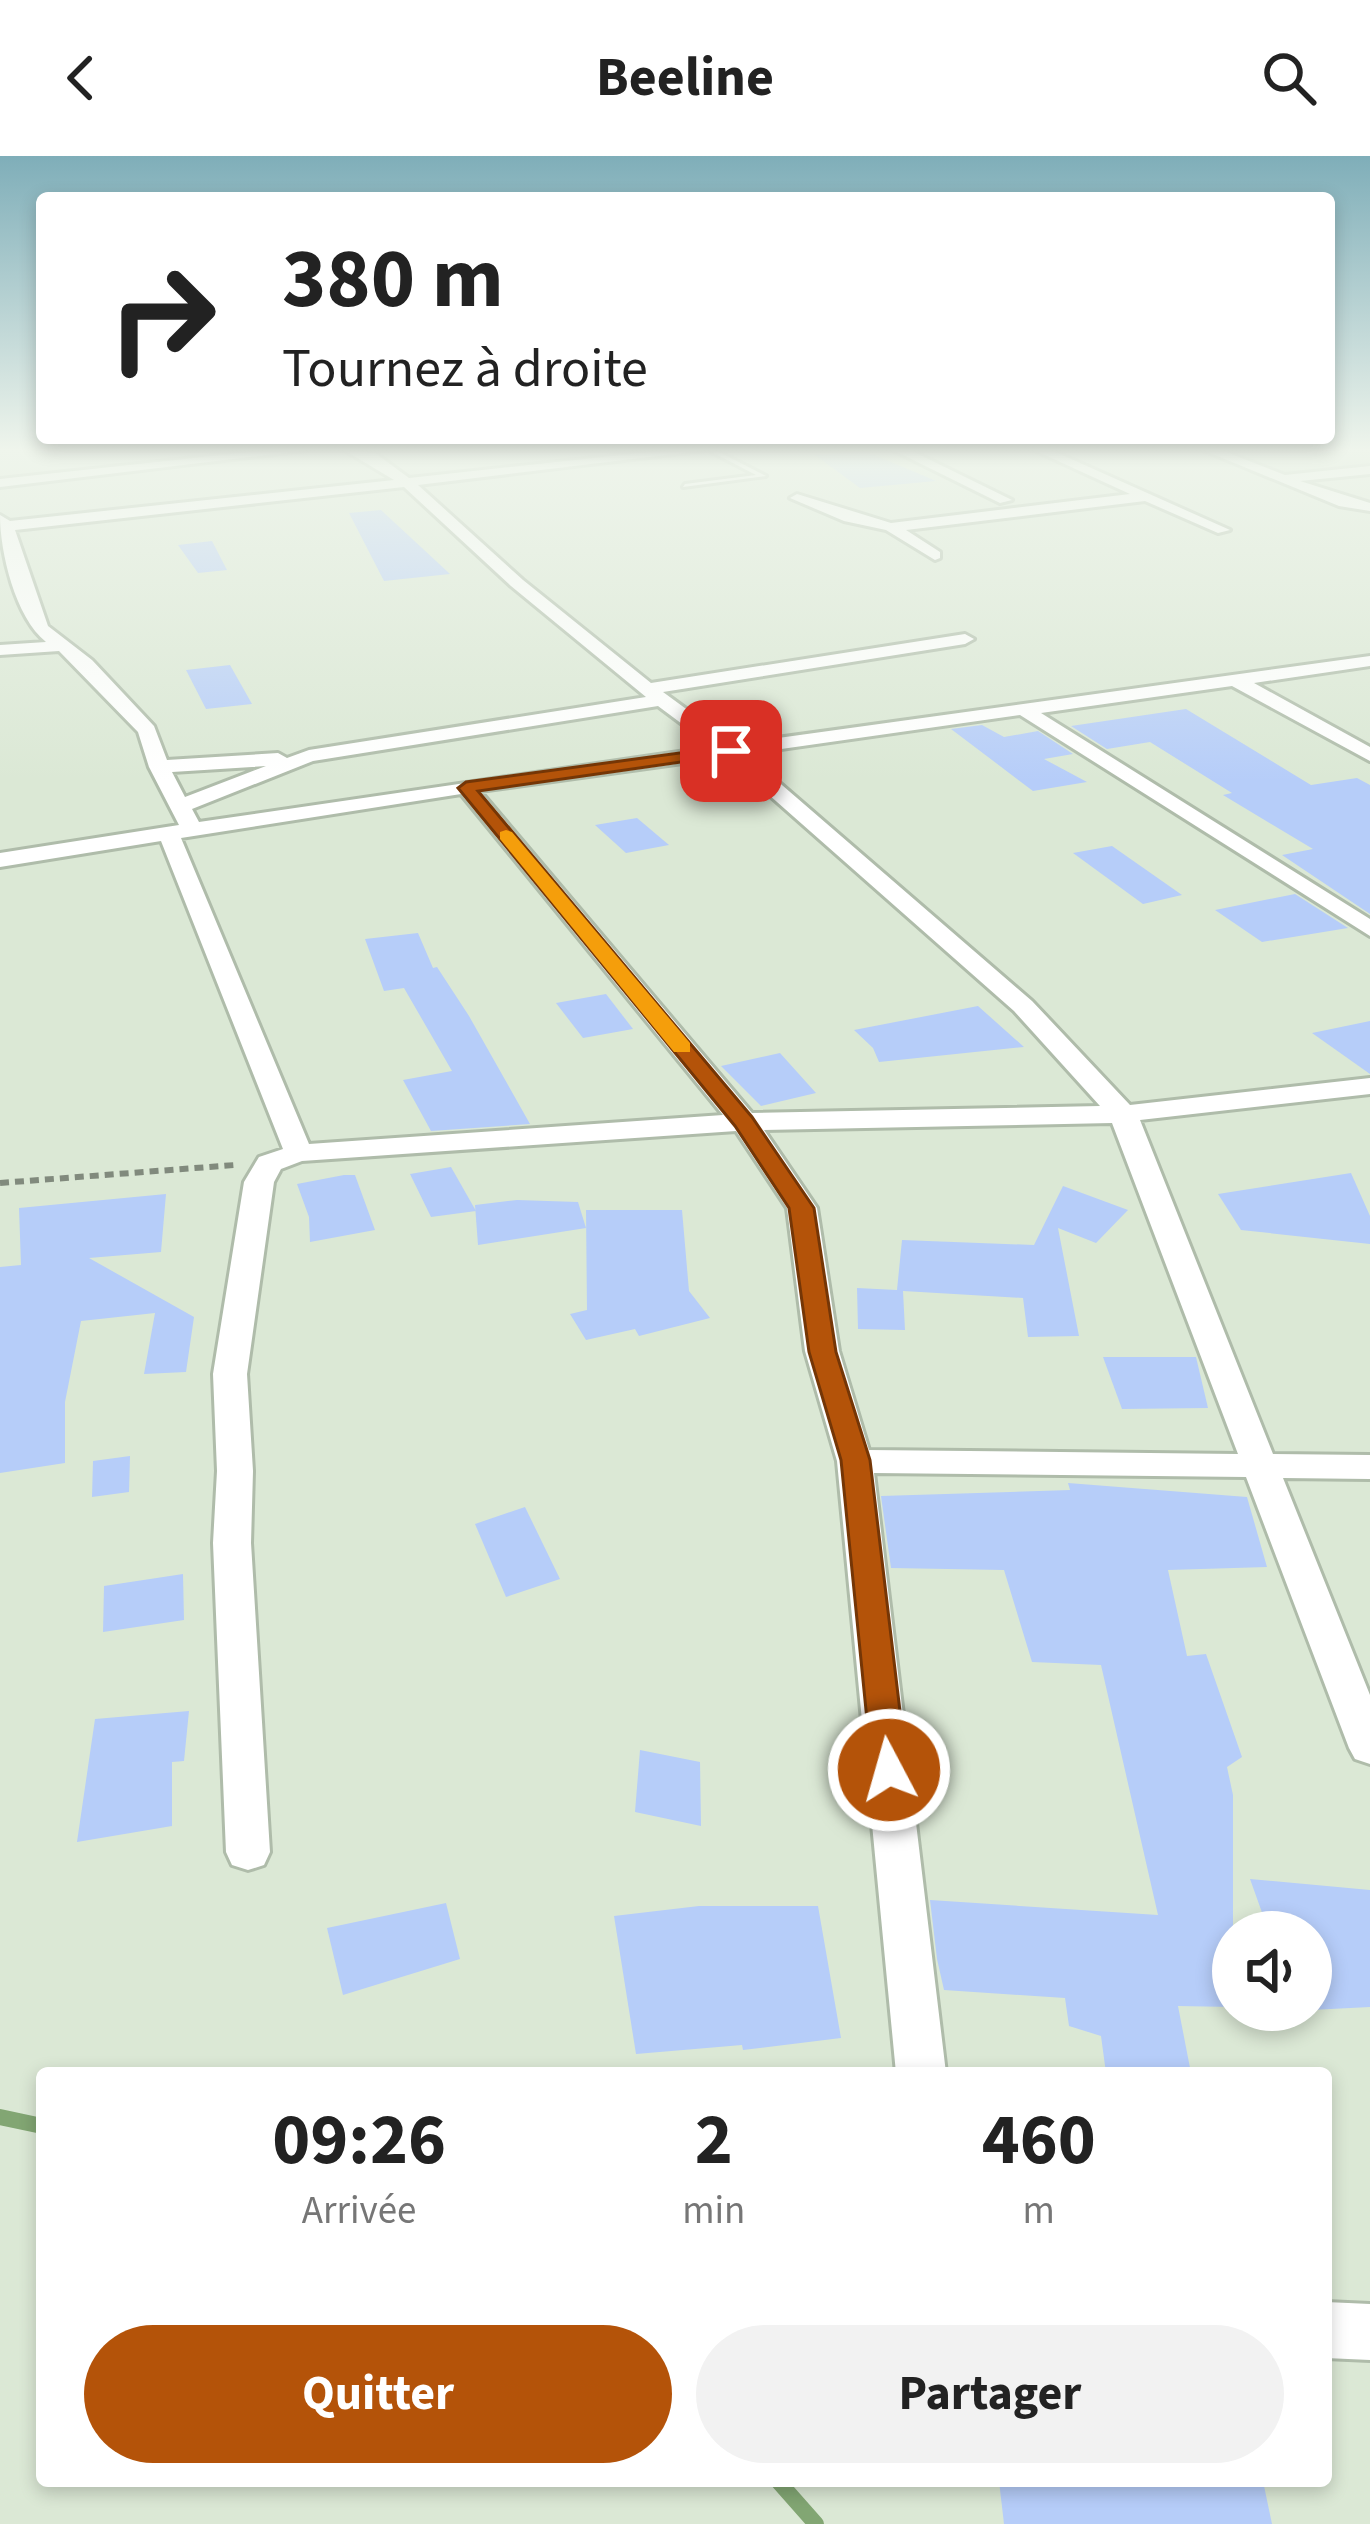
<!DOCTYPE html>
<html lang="fr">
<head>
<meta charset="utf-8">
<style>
	body { margin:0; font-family:"Source Sans 3",sans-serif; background:#f2f2f2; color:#222; height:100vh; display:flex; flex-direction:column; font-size:45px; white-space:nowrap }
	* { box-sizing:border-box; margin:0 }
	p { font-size:39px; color:#767676 }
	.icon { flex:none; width:66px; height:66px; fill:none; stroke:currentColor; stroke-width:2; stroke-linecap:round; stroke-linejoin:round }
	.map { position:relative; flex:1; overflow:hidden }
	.side { position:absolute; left:36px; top:1911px; width:1296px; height:420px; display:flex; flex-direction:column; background:#fff; border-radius:12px; box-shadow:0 6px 18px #0003 }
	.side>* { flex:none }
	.guide { position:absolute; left:36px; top:36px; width:1299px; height:252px; border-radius:12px; box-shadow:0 6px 18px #0003; background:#fff; color:#222; overflow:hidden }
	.controls { position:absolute; left:1212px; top:1755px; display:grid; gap:24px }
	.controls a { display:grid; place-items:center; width:120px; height:120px; border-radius:50%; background:#fff; box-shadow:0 6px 18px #0003; font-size:60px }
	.pin { position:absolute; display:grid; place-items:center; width:102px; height:102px; color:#fff; margin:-51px; border-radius:24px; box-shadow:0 6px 18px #0006 }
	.me { position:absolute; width:132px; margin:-66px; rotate:354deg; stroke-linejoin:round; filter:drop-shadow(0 0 9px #0008) }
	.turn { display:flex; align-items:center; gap:42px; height:252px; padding:0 48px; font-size:54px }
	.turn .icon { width:156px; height:156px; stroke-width:2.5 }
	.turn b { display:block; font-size:84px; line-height:102px }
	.eta { display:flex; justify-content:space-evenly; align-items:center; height:204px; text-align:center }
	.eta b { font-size:72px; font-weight:700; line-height:84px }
	.button { display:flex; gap:24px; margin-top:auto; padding:24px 48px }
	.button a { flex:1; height:138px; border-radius:72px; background:#b45309; color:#fff; font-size:48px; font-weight:700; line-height:138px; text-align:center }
	.button a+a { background:#f2f2f2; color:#222 }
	header { display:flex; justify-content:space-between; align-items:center; height:156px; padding:0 48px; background:#fff; font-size:54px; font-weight:700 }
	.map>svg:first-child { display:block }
	.built { fill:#cedfc6 }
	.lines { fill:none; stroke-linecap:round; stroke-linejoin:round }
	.stream { stroke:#82a673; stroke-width:16 }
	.building { fill:#b6cdf9 }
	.service-casing { stroke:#afbcaa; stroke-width:6 }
	.minor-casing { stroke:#afbcaa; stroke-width:6 }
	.path { stroke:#818a7d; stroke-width:6; stroke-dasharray:9 6; stroke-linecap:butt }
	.service { fill:#fff; fill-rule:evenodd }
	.minor { fill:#fff; fill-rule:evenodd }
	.route { fill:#b45309; stroke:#753606; stroke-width:3 }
	.slow { fill:#f59e0b }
</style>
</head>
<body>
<header><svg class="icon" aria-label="back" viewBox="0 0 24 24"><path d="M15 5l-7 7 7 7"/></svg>Beeline<svg class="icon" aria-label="search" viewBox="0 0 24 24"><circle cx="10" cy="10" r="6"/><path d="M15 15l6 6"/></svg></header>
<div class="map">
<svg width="1370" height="2368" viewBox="0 0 1370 2368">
	<rect width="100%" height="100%" fill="#dbe8d5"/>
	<!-- built -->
	<path class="built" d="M1223,294H1370V311L1290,320Z"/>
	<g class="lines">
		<!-- stream -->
		<g class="stream">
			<path d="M0,1961L42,1970"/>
			<path d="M778,2325L816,2368"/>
		</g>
	</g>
	<!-- building -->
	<g class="building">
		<path d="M865,295L936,325L860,332L815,299Z"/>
		<path d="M381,354L450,418L384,425L349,357Z"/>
		<path d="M212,385L227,414L198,417L178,389Z"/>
		<path d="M230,509L252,548L206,553L186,514Z"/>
		<path d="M1186,553L1311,629L1357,622L1370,629V758L1282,699L1313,693L1223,639L1232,637L1150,586L1107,593L1071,570Z"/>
		<path d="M982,569L1004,581L1038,575L1073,598L1044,603L1087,626L1033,635L951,573Z"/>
		<path d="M637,662L669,689L626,697L595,669Z"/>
		<path d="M1112,690L1182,739L1143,748L1073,697Z"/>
		<path d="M1295,738L1348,772L1262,786L1215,754Z"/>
		<path d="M418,777L433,812L437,811L469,860L530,968L431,975L403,924L452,915L404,832L384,835L365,783Z"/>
		<path d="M606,838L633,873L583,882L556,847Z"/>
		<path d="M978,850L1024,891L879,906L873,892L854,874Z"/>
		<path d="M1370,865V918L1312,877Z"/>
		<path d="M780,897L816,937L761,950L721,910Z"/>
		<path d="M451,1011L476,1055L431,1061L410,1018Z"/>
		<path d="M1351,1017L1370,1060V1088L1241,1074L1218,1038Z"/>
		<path d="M344,1019H355L375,1074L310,1086L309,1061L297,1028Z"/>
		<path d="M1063,1030L1128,1054L1096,1087L1058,1072L1079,1180L1028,1181L1023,1142L903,1135L905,1174L858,1173L857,1132L897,1134L902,1084L1034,1089Z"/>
		<path d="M166,1038L161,1096L89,1102L194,1161L186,1216L144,1218L155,1157L81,1165L65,1246V1307L0,1317V1111L21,1109L19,1052Z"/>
		<path d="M517,1044L578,1046L586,1072L478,1089L475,1049Z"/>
		<path d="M586,1054H682L689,1135L710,1162L639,1180L635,1173L586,1184L570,1158L587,1154Z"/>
		<path d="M1103,1201H1196L1208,1252L1122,1253Z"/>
		<path d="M130,1300L129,1336L92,1341L93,1305Z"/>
		<path d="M1068,1327L1247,1341L1267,1411L1168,1414L1187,1500L1206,1498L1242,1601L1227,1611L1233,1639V1851L1178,1850L1191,1917H1106L1101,1880L1069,1870L1065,1842L944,1834L937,1803L930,1744L1158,1759L1101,1509L1032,1506L1004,1414L891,1412L881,1340L1070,1334Z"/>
		<path d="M525,1351L560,1423L506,1441L475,1368Z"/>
		<path d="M183,1418L184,1464L103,1476L104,1430Z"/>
		<path d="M189,1555L184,1605L172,1606V1670L77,1686L95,1563Z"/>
		<path d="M640,1594L700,1606L701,1670L635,1656Z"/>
		<path d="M1250,1723L1370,1734V1851L1311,1854V1776H1269Z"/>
		<path d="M446,1747L460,1803L343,1839L327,1772Z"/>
		<path d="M699,1750H818L841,1882L743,1894L742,1889L636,1898L614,1760Z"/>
		<path d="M999,2325H1263L1272,2368H1004Z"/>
	</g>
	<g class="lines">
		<!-- service casing -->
		<g class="service-casing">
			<path id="service" d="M708,294H715L766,320L683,331L685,328L756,319Z"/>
		</g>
		<!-- minor casing -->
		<g class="minor-casing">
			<g id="minor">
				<path d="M268,294H308L0,331V323Z"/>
				<path d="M344,294L375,297L409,322L668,294H707L418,329L523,424L651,527L965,478L974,483L965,488L663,536L734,588L1370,500V510L1254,527L1370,591V605L1232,530L1041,557L1370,763V780L1020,559L746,598L1032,845L1130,949L1370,922V938L1140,964L1273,1298L1370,1299V1323L1283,1322L1370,1539V1608L1355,1603L1349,1592L1246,1321L874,1317L946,1917H896L837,1305L805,1195L787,1052L736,975L302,1005L281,1013L274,1026L247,1218L253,1315L251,1387L270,1696L264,1709L248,1714L232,1709L226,1696L213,1387L217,1315L213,1218L244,1026L259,1001L283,993L161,685L0,711V697L179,669L149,611L138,576L59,495L0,499V489L46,486C15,461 0,396 0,359L10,365L394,324ZM404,331L511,430L646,541L309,594L287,602L278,597L167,604L154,570L92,504L48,470L15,374ZM658,550L713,591L199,666L192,653L313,605ZM726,601L1014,855L1100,950L752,957L480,635ZM266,610L185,641L172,616ZM461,638L723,959L309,988L181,682ZM1112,967L1238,1298L869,1294L839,1195L817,1052L764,974Z"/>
				<path d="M893,294H910L1012,344L1000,347Z"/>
				<path d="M1034,294H1051L1230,374L1218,377L1145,345L906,374L940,396V402L935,404L886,374L844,365L790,342L797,338L891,367L1130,338Z"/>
				<path d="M1203,294H1221L1285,319L1370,310V318L1300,325L1370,347V355L1339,350Z"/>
				<path d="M1326,2146L1370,2148V2204L1326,2202Z"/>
			</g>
		</g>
		<!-- path -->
		<path class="path" d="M0,1027L235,1009"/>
		<!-- service -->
		<use href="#service" class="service"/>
		<!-- minor -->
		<use href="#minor" class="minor"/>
	</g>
	<!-- sky -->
	<linearGradient id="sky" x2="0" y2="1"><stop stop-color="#7faeb9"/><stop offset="0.47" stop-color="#eff5ec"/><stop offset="1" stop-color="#eff5ec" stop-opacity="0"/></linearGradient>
	<rect width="1370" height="625" fill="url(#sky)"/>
	<!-- route -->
	<path class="route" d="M731,590L739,595L737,598L478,635L752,961L814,1052L836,1196L870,1304L907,1614L902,1624L889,1628L877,1624L872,1614L841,1304L809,1196L789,1052L735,970L458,632L466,626Z"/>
	<!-- slow -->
	<path class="slow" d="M506,674L512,676L690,887V896H674L500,683V676Z"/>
</svg>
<div class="controls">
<a><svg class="icon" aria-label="sound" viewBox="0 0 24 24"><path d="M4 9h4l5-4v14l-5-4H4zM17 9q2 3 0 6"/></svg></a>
</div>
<div class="pin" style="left:731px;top:595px;background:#d93025"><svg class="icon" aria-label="arrive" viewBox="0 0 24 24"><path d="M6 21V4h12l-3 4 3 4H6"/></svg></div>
<svg class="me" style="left:889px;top:1614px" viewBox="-20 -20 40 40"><circle r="17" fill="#b45309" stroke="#fff" stroke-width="3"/><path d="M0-11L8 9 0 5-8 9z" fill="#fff"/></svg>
<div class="guide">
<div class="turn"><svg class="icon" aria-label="right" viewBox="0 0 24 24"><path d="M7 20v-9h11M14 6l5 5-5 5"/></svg><div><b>380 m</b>Tournez à droite</div></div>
</div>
<section class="side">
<div class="eta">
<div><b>09:26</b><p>Arrivée</p></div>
<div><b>2</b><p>min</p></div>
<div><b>460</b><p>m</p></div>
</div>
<div class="button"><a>Quitter</a><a>Partager</a></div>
</section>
</div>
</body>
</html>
